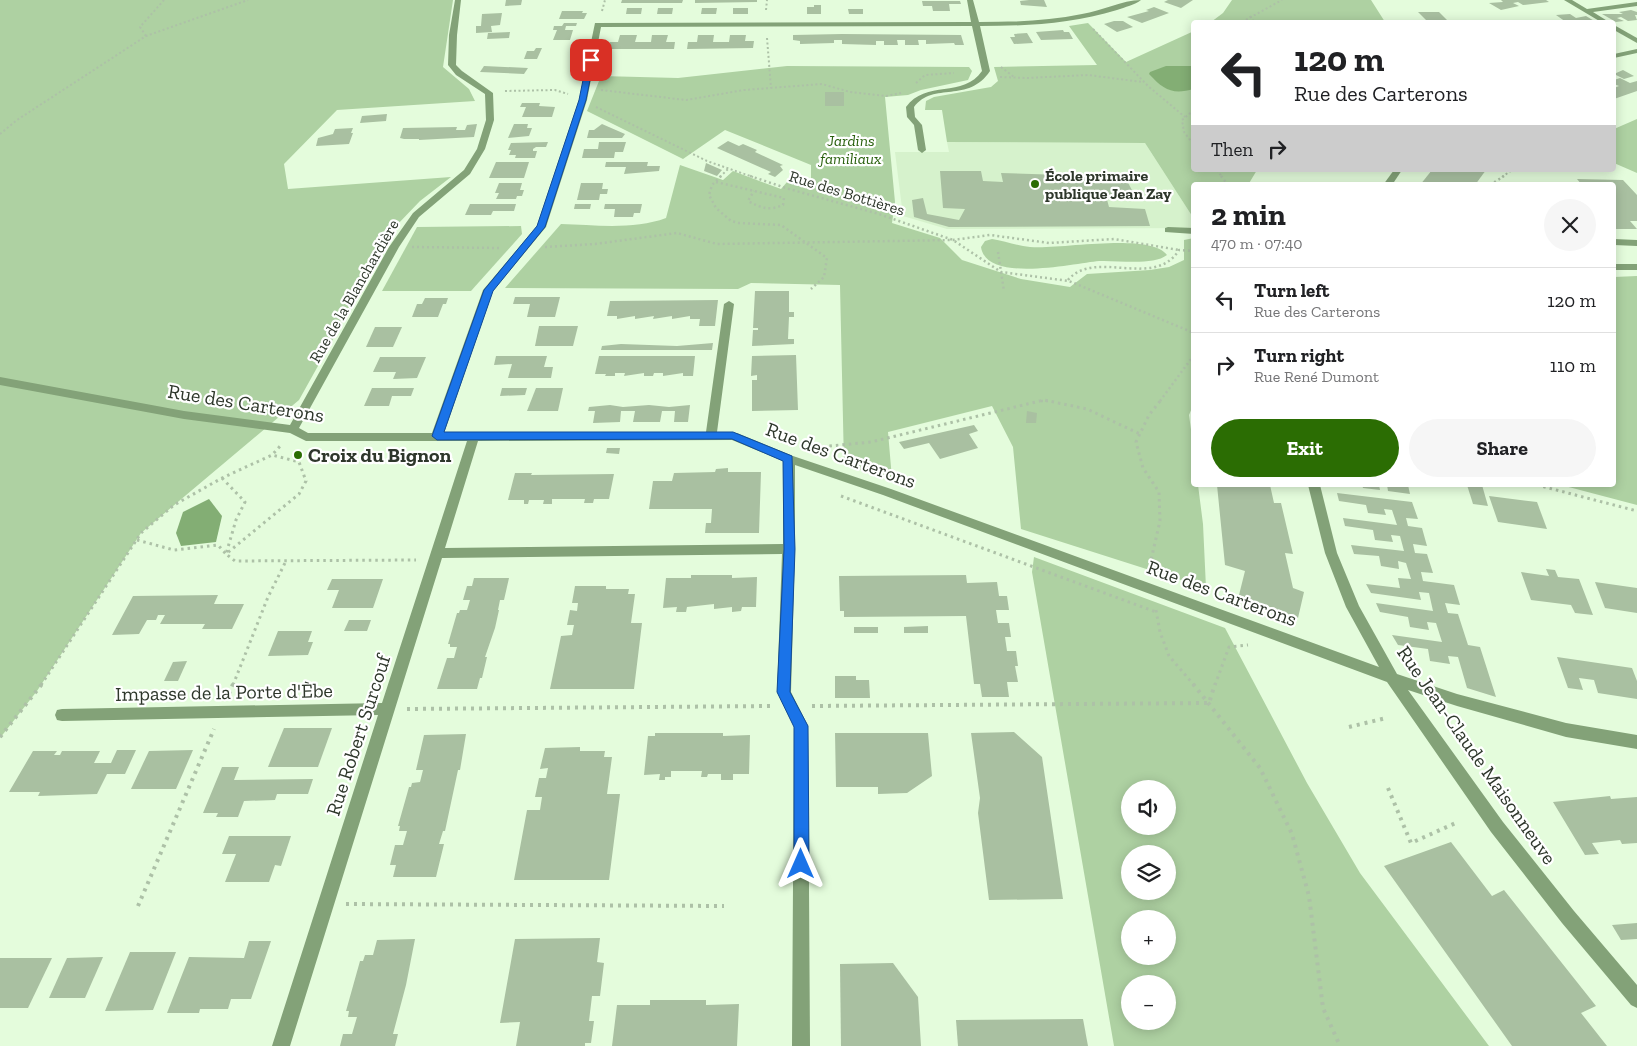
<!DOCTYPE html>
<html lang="en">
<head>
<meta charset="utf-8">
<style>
	body { margin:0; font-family:"Zilla Slab",serif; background:#f6f6f6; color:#202124; height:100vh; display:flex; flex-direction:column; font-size:19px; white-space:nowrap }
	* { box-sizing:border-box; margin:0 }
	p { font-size:16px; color:#757577 }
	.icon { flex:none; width:28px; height:28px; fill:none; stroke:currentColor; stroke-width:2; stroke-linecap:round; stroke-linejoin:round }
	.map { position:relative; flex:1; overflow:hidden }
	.sheet { position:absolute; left:1191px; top:182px; width:425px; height:305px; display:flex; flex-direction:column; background:#fff; border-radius:5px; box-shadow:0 2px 12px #0003 }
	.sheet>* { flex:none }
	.banner { position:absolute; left:1191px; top:20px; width:425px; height:152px; border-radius:5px; box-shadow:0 2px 12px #0003; background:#fff; color:#202124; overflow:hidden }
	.buttons { position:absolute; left:1121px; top:780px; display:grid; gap:10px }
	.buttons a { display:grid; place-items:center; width:55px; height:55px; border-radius:50%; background:#fff; box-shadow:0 2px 12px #0003; font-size:25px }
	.pin { position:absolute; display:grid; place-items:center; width:42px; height:42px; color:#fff; margin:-21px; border-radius:10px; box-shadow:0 2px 8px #0006 }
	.me { position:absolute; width:55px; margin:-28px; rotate:0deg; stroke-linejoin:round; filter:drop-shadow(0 0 4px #0008) }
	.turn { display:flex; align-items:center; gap:18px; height:105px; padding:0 20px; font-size:22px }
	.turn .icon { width:65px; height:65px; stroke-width:2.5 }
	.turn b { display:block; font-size:35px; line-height:42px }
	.then { display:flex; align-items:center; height:48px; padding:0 20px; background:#0003; gap:10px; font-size:19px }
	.round { display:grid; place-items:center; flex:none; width:52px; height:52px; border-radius:26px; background:#f6f6f6 }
	.summary { display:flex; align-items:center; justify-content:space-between; height:85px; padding:0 20px }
	h1 { font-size:30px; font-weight:800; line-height:38px }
	.cta { display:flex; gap:10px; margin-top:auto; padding:10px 20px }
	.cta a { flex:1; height:58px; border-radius:30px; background:#2b6d03; color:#fff; font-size:20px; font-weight:800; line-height:58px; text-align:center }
	.cta a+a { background:#f6f6f6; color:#202124 }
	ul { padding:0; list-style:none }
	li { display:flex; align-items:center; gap:15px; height:65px; padding:0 20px; border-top:1px solid #e0e0e0 }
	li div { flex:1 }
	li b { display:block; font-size:19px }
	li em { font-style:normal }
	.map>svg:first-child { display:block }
	.built { fill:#d6f2cc }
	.green { fill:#aed1a2; fill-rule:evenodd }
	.water { fill:#83ae74 }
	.building { fill:#a9c0a1 }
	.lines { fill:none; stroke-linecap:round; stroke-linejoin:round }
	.path-far3 { stroke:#adc1a7; stroke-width:2; stroke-dasharray:2 2.5; stroke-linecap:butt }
	.path-far2 { stroke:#adc1a7; stroke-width:2.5; stroke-dasharray:2 3; stroke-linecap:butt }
	.path-far1 { stroke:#adc1a7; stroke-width:3; stroke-dasharray:2.5 4; stroke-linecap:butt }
	.path { stroke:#adc1a7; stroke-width:4; stroke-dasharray:3 5; stroke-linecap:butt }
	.minor { fill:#83a278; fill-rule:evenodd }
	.route { fill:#1a73e8; stroke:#114b97 }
	.poi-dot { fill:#2b6d03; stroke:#fff; stroke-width:2 }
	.labels { text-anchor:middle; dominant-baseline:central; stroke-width:4.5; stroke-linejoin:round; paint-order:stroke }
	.far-park-label { font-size:16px; font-style:italic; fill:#29600d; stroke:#fff }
	.far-poi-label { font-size:16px; font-weight:bold; fill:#2e372b; stroke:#fff; text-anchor:start }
	.far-street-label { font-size:16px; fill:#2e372b; stroke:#fff }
	.street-label { font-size:20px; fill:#2e372b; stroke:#fff }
	.poi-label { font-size:20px; font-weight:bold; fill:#2e372b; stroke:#fff; text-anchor:start }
</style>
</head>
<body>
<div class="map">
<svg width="1637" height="1046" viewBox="0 0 1637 1046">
	<rect width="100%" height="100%" fill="#e4fcdc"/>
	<!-- built -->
	<path class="built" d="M947,142L1145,143L1194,219V228L947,229L903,216L895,152H949Z"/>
	<!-- green -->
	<g class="green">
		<path d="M0,0H453L443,67L469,89L475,101L337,110L284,164L288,189L451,177L420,201L396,226L299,400L141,533L37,691L0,738Z"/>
		<path d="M1232,0H1371L1385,22H1211L1223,13Z"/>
		<path d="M1088,23L1126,62L1194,31V170H1257L1248,185H1194V219L1145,143L947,142L942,110H925L926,101L934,97L991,87L998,81L994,67L1097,65L1069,26Z"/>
		<path d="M787,66L969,67L972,71L968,80L921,90L908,95L885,97L895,202L892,223L940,238L962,260L1021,279L1070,287L1087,274L1150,270L1169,267L1184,260V240L1194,238V403L1189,415L1194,451V485H1198L1203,524L1206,588L1021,529L1013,447L992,406L888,432L892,479L844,465L840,285L751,283L738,289L505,288L561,224C595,225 634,230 666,218L680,165L723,180L733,171L781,189L793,175L811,180V165L725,130L683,159L587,111L601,76L678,78Z"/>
		<path d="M1637,119V173L1614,163V129Z"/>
		<path d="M521,226L522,234L471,291H382L417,227Z"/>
		<path d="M992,239C1005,241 1018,246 1030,247C1060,250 1149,232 1167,255C1153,266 1117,260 1099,261C1076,263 986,284 981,247L985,241Z"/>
		<path d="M1637,276V505L1561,485H1614V277Z"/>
		<path d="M1034,557L1225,628L1307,783L1360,873L1489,1046H1114L1032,572ZM1130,789H1168V826H1130ZM1130,854H1168V891H1130ZM1130,919H1168V956H1130ZM1130,984H1168V1021H1130Z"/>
	</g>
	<!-- water -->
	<g class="water">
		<path d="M1166,66H1194V89C1172,95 1164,90 1149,74L1150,72Z"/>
		<path d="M209,499L222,516L216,542L181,546L176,533L183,512Z"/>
	</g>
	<!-- building -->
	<g class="building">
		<path d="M506,0H522L521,5L505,6Z"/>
		<path d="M622,0H683L682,3H621Z"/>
		<path d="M695,0H757V2L695,3Z"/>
		<path d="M1029,0H1044L1047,7L1021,5L1020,1Z"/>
		<path d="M1168,0H1193L1181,8L1164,2Z"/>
		<path d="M1501,0H1546L1549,2L1523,5L1518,2L1513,3L1519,6L1501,10L1489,3L1503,2Z"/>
		<path d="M922,1H960L961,4H949L950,11H933L932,6H923Z"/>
		<path d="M814,5H821V14H807V7H814Z"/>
		<path d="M1154,7L1169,13L1142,23L1127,17L1149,11L1146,10Z"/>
		<path d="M627,8H642L641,14H626Z"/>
		<path d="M658,8H673L672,14H657Z"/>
		<path d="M702,8H717L716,14H701Z"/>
		<rect x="733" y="8" width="15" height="6"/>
		<path d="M848,9H863V14H849Z"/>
		<path d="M1631,10L1637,12V15H1635L1637,20L1628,21L1621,17L1617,18L1624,21L1616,22L1602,14H1623L1619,12Z"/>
		<path d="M562,11H583L582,13H587L584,19H559Z"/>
		<path d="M1418,12H1439L1449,22H1428Z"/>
		<path d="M502,13L500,25L491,26L492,32L476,33V26H481L482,14Z"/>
		<path d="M1570,14L1576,18L1586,16L1596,22H1566L1556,15Z"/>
		<path d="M1114,21H1123L1133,27L1117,32L1104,24Z"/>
		<path d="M564,23H577L576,26H566L565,30H573L570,40H553L557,30H553L554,26H562Z"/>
		<path d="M1063,30L1064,32H1069L1073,39L1041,40L1036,32Z"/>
		<path d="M510,32L509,38L487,39L488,33Z"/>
		<path d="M1027,33L1033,43L1014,44L1010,37H1015L1014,34Z"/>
		<path d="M842,34L961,35L964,45H955L954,43L926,44V40H918L919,45H905V40H897L898,45H884V41H876V45L842,44V40H834V43L800,44V41L793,40V35Z"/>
		<path d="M620,35H637L635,42H651L652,35H668L666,42H675L674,49H608L610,42H618Z"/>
		<path d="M698,35H714L713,42H729L730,35H746L745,41H754L753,48L687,49L688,42H697Z"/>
		<path d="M536,48H542L537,59H524L527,51H534Z"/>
		<path d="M484,66L528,68L524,74L480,72Z"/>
		<path d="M1623,70L1634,76L1624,79L1614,74Z"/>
		<path d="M1620,78L1630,83L1637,81V91L1614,99V88L1619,86L1614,84V80Z"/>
		<rect x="825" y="92" width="19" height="14"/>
		<path d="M522,103H540L539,106L555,107L552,117H522L526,107H520Z"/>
		<path d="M387,114L386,121L360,123L362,116Z"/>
		<path d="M477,124L474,137L419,140V139H404L400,138L403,128L457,127L456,130H465L467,125Z"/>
		<path d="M514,124H528L527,128H532L529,136L508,138Z"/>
		<path d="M602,124L625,134L622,138H587L589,130H594Z"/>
		<path d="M353,128L351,133H353L349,144L316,146L318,138L333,134L335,129Z"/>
		<path d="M728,141L739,146L743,144L757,150L755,152L783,165L780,166L783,170L775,177L768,174L771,172L717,148Z"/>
		<path d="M548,142L546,147H536L533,149V151H537L535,158H515L516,155H509L511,150H508L511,143Z"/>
		<path d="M599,142H626L623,152H615L614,158H582L584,149H598Z"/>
		<path d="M496,162H529L524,178H489Z"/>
		<path d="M606,162H648L647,166H660L659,171L624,174L626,167H605Z"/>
		<path d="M706,163L722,170L717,176L704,171Z"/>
		<path d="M1432,170H1486L1475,185H1420Z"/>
		<path d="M940,171H981L983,181L1003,182L1001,173L1125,177L1134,194L1106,196L1109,207L1145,209L1150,226L949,227L914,217L912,200L923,198L927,214L959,220L965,209L943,208Z"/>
		<path d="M1577,179L1623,180L1637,195V221H1630L1637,229H1614V185H1582Z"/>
		<path d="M499,183H522L520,190H524L522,196H517L516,199H496L499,193H495Z"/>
		<path d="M581,183H603L602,189H608L607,194H600L599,200H577Z"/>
		<path d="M470,204H516L514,211H493L491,215H465Z"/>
		<path d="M575,204H591L590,209H574Z"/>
		<path d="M605,204H642L640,213H634L633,217H614L615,209H604Z"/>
		<path d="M755,291H789V312H794V317H789L788,339H794V344L752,346L753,330H758V328H753Z"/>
		<path d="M515,297H560L555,317H527L530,304H513Z"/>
		<path d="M425,298H448L446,304H443L438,317H412L417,304H422Z"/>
		<path d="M718,300L715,326H699L700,319H690V316L672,319V316L653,319L654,316L635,319V316L617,319V316H607L610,301Z"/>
		<path d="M539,326H578L573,346H535Z"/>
		<path d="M375,327H402L393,347H366Z"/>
		<path d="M713,343L712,350H601L602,346L621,344L677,346Z"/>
		<path d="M796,355L798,410L752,411V380H757V375L751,376L752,356Z"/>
		<path d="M496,356H547L544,367H553L551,378H508L512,364L494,365Z"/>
		<path d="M599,356H695L693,376H683V373L663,376V373H654L653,376H644V373L624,376L625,373H615V376H605L606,374H595Z"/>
		<path d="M380,357H426L417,378L393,379L396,372H373Z"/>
		<path d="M372,388H414L411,396H392L389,406H364Z"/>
		<path d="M502,388H527L525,395L500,396Z"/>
		<path d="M536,388H563L558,411H527Z"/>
		<path d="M610,405L623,407L649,405L669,407L690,405L688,422H674L675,411H662L660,422H633L635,411H621L620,422L593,423L595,411H588L589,407Z"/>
		<path d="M1027,411L1037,413L1036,423H1026Z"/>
		<path d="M974,425L978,431L969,434L978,448L940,459L929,443L904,449L899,442Z"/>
		<path d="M607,448H620L619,454L606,453Z"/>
		<path d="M728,468V472H761L759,533H705L706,523H711L712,509H649L653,481H672L674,473L715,472L716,469Z"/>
		<path d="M515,473H532L531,475L614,474L609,499H594L593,503H584L585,499H552V504H543L544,500H529L528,504H524V500H508Z"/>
		<path d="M1217,485H1270L1274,503H1281L1293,554L1285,553L1293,588L1304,592L1298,618L1239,595L1245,571L1225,565Z"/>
		<path d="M1362,485H1379L1380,490L1363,488Z"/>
		<path d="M1387,485H1408L1410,494L1388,491Z"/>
		<path d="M1467,485H1482L1488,506L1473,504Z"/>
		<path d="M1337,493L1412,502L1418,519L1406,518L1408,526L1422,528L1427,546L1413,544L1415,553L1427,554L1433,573L1421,572L1423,581L1454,585L1460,605L1445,603L1448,613L1458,614L1468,645L1480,647L1496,697L1467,688L1458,657L1448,656L1450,664L1430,661L1428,649L1398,645L1392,635L1442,642L1436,623L1427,622L1429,630L1410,627L1408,617L1380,612L1376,603L1433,611L1429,593L1419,592L1421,600L1371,593L1366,584L1400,588L1398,578L1411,579L1406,563L1398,561L1399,569L1381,566L1379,556L1354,554L1351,545L1404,551L1400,536L1391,535L1393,542L1375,540L1373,530L1345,526L1343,518L1397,525L1392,510L1384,509L1386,515L1368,513L1366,505L1339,501Z"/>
		<path d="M1489,496L1537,502L1547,529L1498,522Z"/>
		<path d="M1546,569L1555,570L1558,577L1579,579L1593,615L1575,613L1571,605L1531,600L1521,572L1549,576Z"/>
		<path d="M691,575H732V578L757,577L756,607H742L741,611L732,612V607L714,609V604L687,607L686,612H676L677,607L663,608L666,578H691Z"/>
		<path d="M966,575L967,583L997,582L999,596H1007L1009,610H996L998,623H1009L1011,637H1005L1007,651H1016L1018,666H1015L1018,682H1007L1009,697H982L980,684H974L966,616L844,617V611H840L839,576Z"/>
		<path d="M474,578H509L504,600H500L498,610H499L495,628L485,657H487L482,678H480L477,689H437L447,658H454L457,647H450V644H448L457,613H459L460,610H467L470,600H463L467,586H472Z"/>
		<path d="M332,579H383L373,608H332L339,590H327Z"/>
		<path d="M1595,582L1637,588V613L1605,608Z"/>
		<path d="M575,586H606V589H629L628,594H635L631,623H642L634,689H550L561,636L572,635L574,625H567L570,610L577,611L578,603H572Z"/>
		<path d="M218,595L214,604H244L232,629H202L205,624H160L165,615H158L156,620H147L139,634L112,635L133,596Z"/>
		<path d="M349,620H371L367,631H344Z"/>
		<path d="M928,626V633H904V627Z"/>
		<rect x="854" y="627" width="24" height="6"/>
		<path d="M278,631H312L308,642H313L308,655L268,656Z"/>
		<path d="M1557,657L1632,668L1637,681V699L1598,693L1594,680L1579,678L1583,690L1568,688Z"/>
		<path d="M187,661L178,681H164L173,662Z"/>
		<path d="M835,676H856V680H869L870,698H835Z"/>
		<path d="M284,728H332L318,767H268Z"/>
		<path d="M1014,732L1042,757L1063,899L989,900L978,813L980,798L971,733Z"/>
		<path d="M655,733H723V736L750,735L749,774H733V780H721V774H708L707,777H701L702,771H671V777H665V780H659L660,774L644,775L648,736H655Z"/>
		<path d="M835,733H928L932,776L907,793L878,794V787H836Z"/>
		<path d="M466,734L460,770H458L445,831H443L439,844H444L436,877H393L396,865H390L395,845H403L407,831H399L400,826H398L409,787H411L412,783L420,782L423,770H416L424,735Z"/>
		<path d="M580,747V751H605L604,757H612L607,794H620L609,880H514L527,810H540L542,797H535L539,778H546L548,768L540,769L545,748Z"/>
		<path d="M117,750H136L125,774H107L97,794L38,796L40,792H9L33,751H57L54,755H60L62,751H100L94,763H111Z"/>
		<path d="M193,750L176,789H131L149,751Z"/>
		<path d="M222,767H239L234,780L313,779L308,794H277L275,800L244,801L238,817H216L218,813H203Z"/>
		<path d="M1610,796L1611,799L1637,797V843L1622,844L1620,840L1592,843L1599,854L1585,855L1553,802Z"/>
		<path d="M229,836H291L281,866L275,865L269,882H225L236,854H222Z"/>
		<path d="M1451,842L1492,896L1504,890L1596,1006L1581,1013L1607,1046H1512L1384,866Z"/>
		<path d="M1637,923V939L1621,940L1612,925Z"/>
		<path d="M600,938L597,962L604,963L600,996H592L589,1021H594L591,1043H585V1046H516L520,1022L500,1023L515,939Z"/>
		<path d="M415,939L406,985L393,1034H398L395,1046H340L343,1034H352L357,1017H348L349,1011H346L360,961H363L365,955H373L377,940Z"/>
		<path d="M249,941H271L251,999H231L228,1009H200L199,1013H167L189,957L244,958Z"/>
		<path d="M130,952H176L153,1010L105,1011Z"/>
		<path d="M103,957L85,998H49L67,958Z"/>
		<path d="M0,958H52L28,1008H0Z"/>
		<path d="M893,963L918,997L921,1046H841L840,964Z"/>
		<path d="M650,1000H706V1005L739,1004L737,1046H612L617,1005H650Z"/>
		<path d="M1083,1019L1088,1046H958L956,1020Z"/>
	</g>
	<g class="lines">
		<!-- path-far3 -->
		<g class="path-far3">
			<path d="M766,10L767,0"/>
			<path d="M602,11L605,0"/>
			<path d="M1250,16L1254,22"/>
			<path d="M1242,22L1282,0"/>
			<path d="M1093,29L1148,86L1185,117"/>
			<path d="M146,36L140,27L164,0"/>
			<path d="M767,38L771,88"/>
			<path d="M1001,67L1014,77"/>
			<path d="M1000,77L1027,78L1088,75L1142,82"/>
			<path d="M916,83L925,75L954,73"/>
			<path d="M601,90L686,100L744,90L822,84L850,92L886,96L901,93"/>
			<path d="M505,91L555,90L568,94"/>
			<path d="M596,107L707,161L753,177"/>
			<path d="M1194,110L1182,120L1184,132L1194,145"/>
			<path d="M0,134L17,120L146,36L248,0"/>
			<path d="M1217,170L1222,177"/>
			<path d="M720,177L729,168"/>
			<path d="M1502,177L1512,170"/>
		</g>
		<!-- path-far2 -->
		<g class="path-far2">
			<path d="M721,176L712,185L709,195L716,208L731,221L739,223L781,225L827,258L824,277L811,289"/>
			<path d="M750,176L789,189L879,214L953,240L1001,272L1069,281L1194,333"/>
			<path d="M1221,176L1228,185"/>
			<path d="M716,182L784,198L783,205C769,211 761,208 748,201L754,191"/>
			<path d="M1490,185L1504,176"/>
			<path d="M412,247L501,248"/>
			<path d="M545,247L595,244L677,233L717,244L953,240L990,235L1049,243L1114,239L1179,250"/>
			<path d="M998,252L1004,291"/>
			<path d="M1068,280C1095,248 1154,290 1179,250L1194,251"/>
			<path d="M1041,401H1048"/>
			<path d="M1160,401L1194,355"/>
		</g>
		<!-- path-far1 -->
		<g class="path-far1">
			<path d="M810,448L871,442L1044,400L1087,409L1140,434"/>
			<path d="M222,478L245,502L236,520L226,554L235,561L416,560"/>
			<path d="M1537,485L1637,511"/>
			<path d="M841,496L1156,612"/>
			<path d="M137,540L174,550L218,545L226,554L299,494L306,481L299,462L272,455"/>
			<path d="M1151,572V560L1160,521L1159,492L1143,468L1136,442L1149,415L1161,400"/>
			<path d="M1156,610L1160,632L1169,656L1194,685"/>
			<path d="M41,685L141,533L174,505L222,478L272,455L282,444"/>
			<path d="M233,685L268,597L286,561"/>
			<path d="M1215,685L1229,647L1248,645"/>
		</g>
		<!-- path -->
		<g class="path">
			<path d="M1193,684L1260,768L1292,834L1309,896L1323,1008L1340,1046"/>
			<path d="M229,694L233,684"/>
			<path d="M812,706L1209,703L1215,684"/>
			<path d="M407,709L771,706"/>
			<path d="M1349,727L1386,718"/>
			<path d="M0,737L42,684"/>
			<path d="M1388,788L1411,843L1458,822"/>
			<path d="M346,904L724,906"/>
			<path d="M138,906L214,729"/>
		</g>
		<!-- minor -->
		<g class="minor">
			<path d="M455,0H461L457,35L456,65L462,71L493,93L494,120L485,149L470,174L419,217L399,247L299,428L308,433H432L483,290L537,226L579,100L595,23L971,22L967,0H973L979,22C1013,22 1048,21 1082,14C1102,11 1122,0 1141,0C1135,5 1125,7 1117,10C1072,24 1026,26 980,26L990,71C968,104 934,81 914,107L915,117L922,125L926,150L922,153L918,150L914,125L907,117L906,107C925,80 964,98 982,71L972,26L601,27L587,100L546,227L493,291L444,433L706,432L724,304L729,301L734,304L717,432L737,433L793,456L891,489L1379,667L1346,607L1325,553L1308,485H1320L1337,553L1359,606L1397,674L1457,694L1566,723L1637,735V749L1566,737L1457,706L1408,690L1503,822L1574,911L1637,985V1008L1631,1005L1562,923L1491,832L1387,682L883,495L795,465V549L791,692L808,726L810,1046H792L794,726L777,692L782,554L442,558L290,1046H272L378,715L62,721L57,720L55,715L57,710L62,709L382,703L467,441H306L290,433L184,419L0,385V377L184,411L290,425L389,247L413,213L464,170L477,149L486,120L485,94L456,75L448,65L449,35ZM732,440L783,461V544L445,548L478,441Z"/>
			<path d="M1564,0H1572L1587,9L1637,2V6L1593,12L1609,22H1601Z"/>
			<path d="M1614,25L1637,38V43L1614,30Z"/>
			<path d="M1637,49V53L1614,58V54Z"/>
			<path d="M1394,170H1402L1392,185H1383Z"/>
			<path d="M1168,227L1194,228V234L1165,232V228Z"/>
			<path d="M1614,239L1637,240V246L1614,245Z"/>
			<rect x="1614" y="264" width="23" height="6"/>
		</g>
	</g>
	<!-- route -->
	<path class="route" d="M591,58L594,60L586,100L545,227L493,291L444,432H733L792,456L795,549L790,692L808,726L809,864L807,869L801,871L796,869L794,864V727L777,692L784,549L783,461L732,439L437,440L432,436L484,290L537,226L579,100L587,60Z"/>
	<!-- markers -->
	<g class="poi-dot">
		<circle cx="1035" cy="184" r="5"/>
		<circle cx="298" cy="455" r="5"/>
	</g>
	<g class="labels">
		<!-- far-park labels -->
		<g class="far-park-label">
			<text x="851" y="140">Jardins<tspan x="851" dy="18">familiaux</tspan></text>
		</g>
		<!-- far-poi labels -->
		<g class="far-poi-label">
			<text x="1045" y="175">École primaire<tspan x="1045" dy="18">publique Jean Zay</tspan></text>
		</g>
		<!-- far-street labels -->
		<g class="far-street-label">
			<text transform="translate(847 193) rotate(17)">Rue des Bottières</text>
			<text transform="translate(354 291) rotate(-60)">Rue de la Blanchardière</text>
		</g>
		<!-- street labels -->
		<g class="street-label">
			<text transform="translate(246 403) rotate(9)">Rue des Carterons</text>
			<text transform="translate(841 455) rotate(20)">Rue des Carterons</text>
			<text transform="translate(1222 593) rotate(20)">Rue des Carterons</text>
			<text transform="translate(224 692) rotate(-1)">Impasse de la Porte d'Èbe</text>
			<text transform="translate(358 735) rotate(-72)">Rue Robert Surcouf</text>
			<text transform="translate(1477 755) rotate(55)">Rue Jean-Claude Maisonneuve</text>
		</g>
		<!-- poi labels -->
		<g class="poi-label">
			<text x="308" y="455">Croix du Bignon</text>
		</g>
	</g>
</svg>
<div class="buttons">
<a><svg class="icon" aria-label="sound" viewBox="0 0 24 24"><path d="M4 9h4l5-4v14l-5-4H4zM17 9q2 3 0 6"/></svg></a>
<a><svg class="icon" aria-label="layers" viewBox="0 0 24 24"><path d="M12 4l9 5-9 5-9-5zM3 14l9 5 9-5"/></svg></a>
<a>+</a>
<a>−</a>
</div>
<div class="pin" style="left:591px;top:60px;background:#d93025"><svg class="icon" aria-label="arrive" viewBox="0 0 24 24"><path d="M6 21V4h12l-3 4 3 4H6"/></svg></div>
<svg class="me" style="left:801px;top:864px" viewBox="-20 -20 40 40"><path d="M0-17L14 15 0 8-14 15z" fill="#1a73e8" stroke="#fff" stroke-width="4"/></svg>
<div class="banner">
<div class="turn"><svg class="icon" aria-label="left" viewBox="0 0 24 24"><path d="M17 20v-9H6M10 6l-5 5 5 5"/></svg><div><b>120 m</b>Rue des Carterons</div></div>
<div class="then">Then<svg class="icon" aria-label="right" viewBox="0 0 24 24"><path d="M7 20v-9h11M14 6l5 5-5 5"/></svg></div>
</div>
<section class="sheet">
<div class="summary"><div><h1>2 min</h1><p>470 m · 07:40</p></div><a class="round"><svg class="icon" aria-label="close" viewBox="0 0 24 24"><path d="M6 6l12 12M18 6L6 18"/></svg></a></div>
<ul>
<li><svg class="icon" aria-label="left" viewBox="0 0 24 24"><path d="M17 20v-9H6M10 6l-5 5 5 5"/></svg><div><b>Turn left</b><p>Rue des Carterons</p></div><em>120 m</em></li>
<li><svg class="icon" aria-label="right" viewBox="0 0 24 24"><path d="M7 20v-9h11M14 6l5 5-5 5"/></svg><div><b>Turn right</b><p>Rue René Dumont</p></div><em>110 m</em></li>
</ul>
<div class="cta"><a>Exit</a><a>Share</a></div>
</section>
</div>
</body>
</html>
